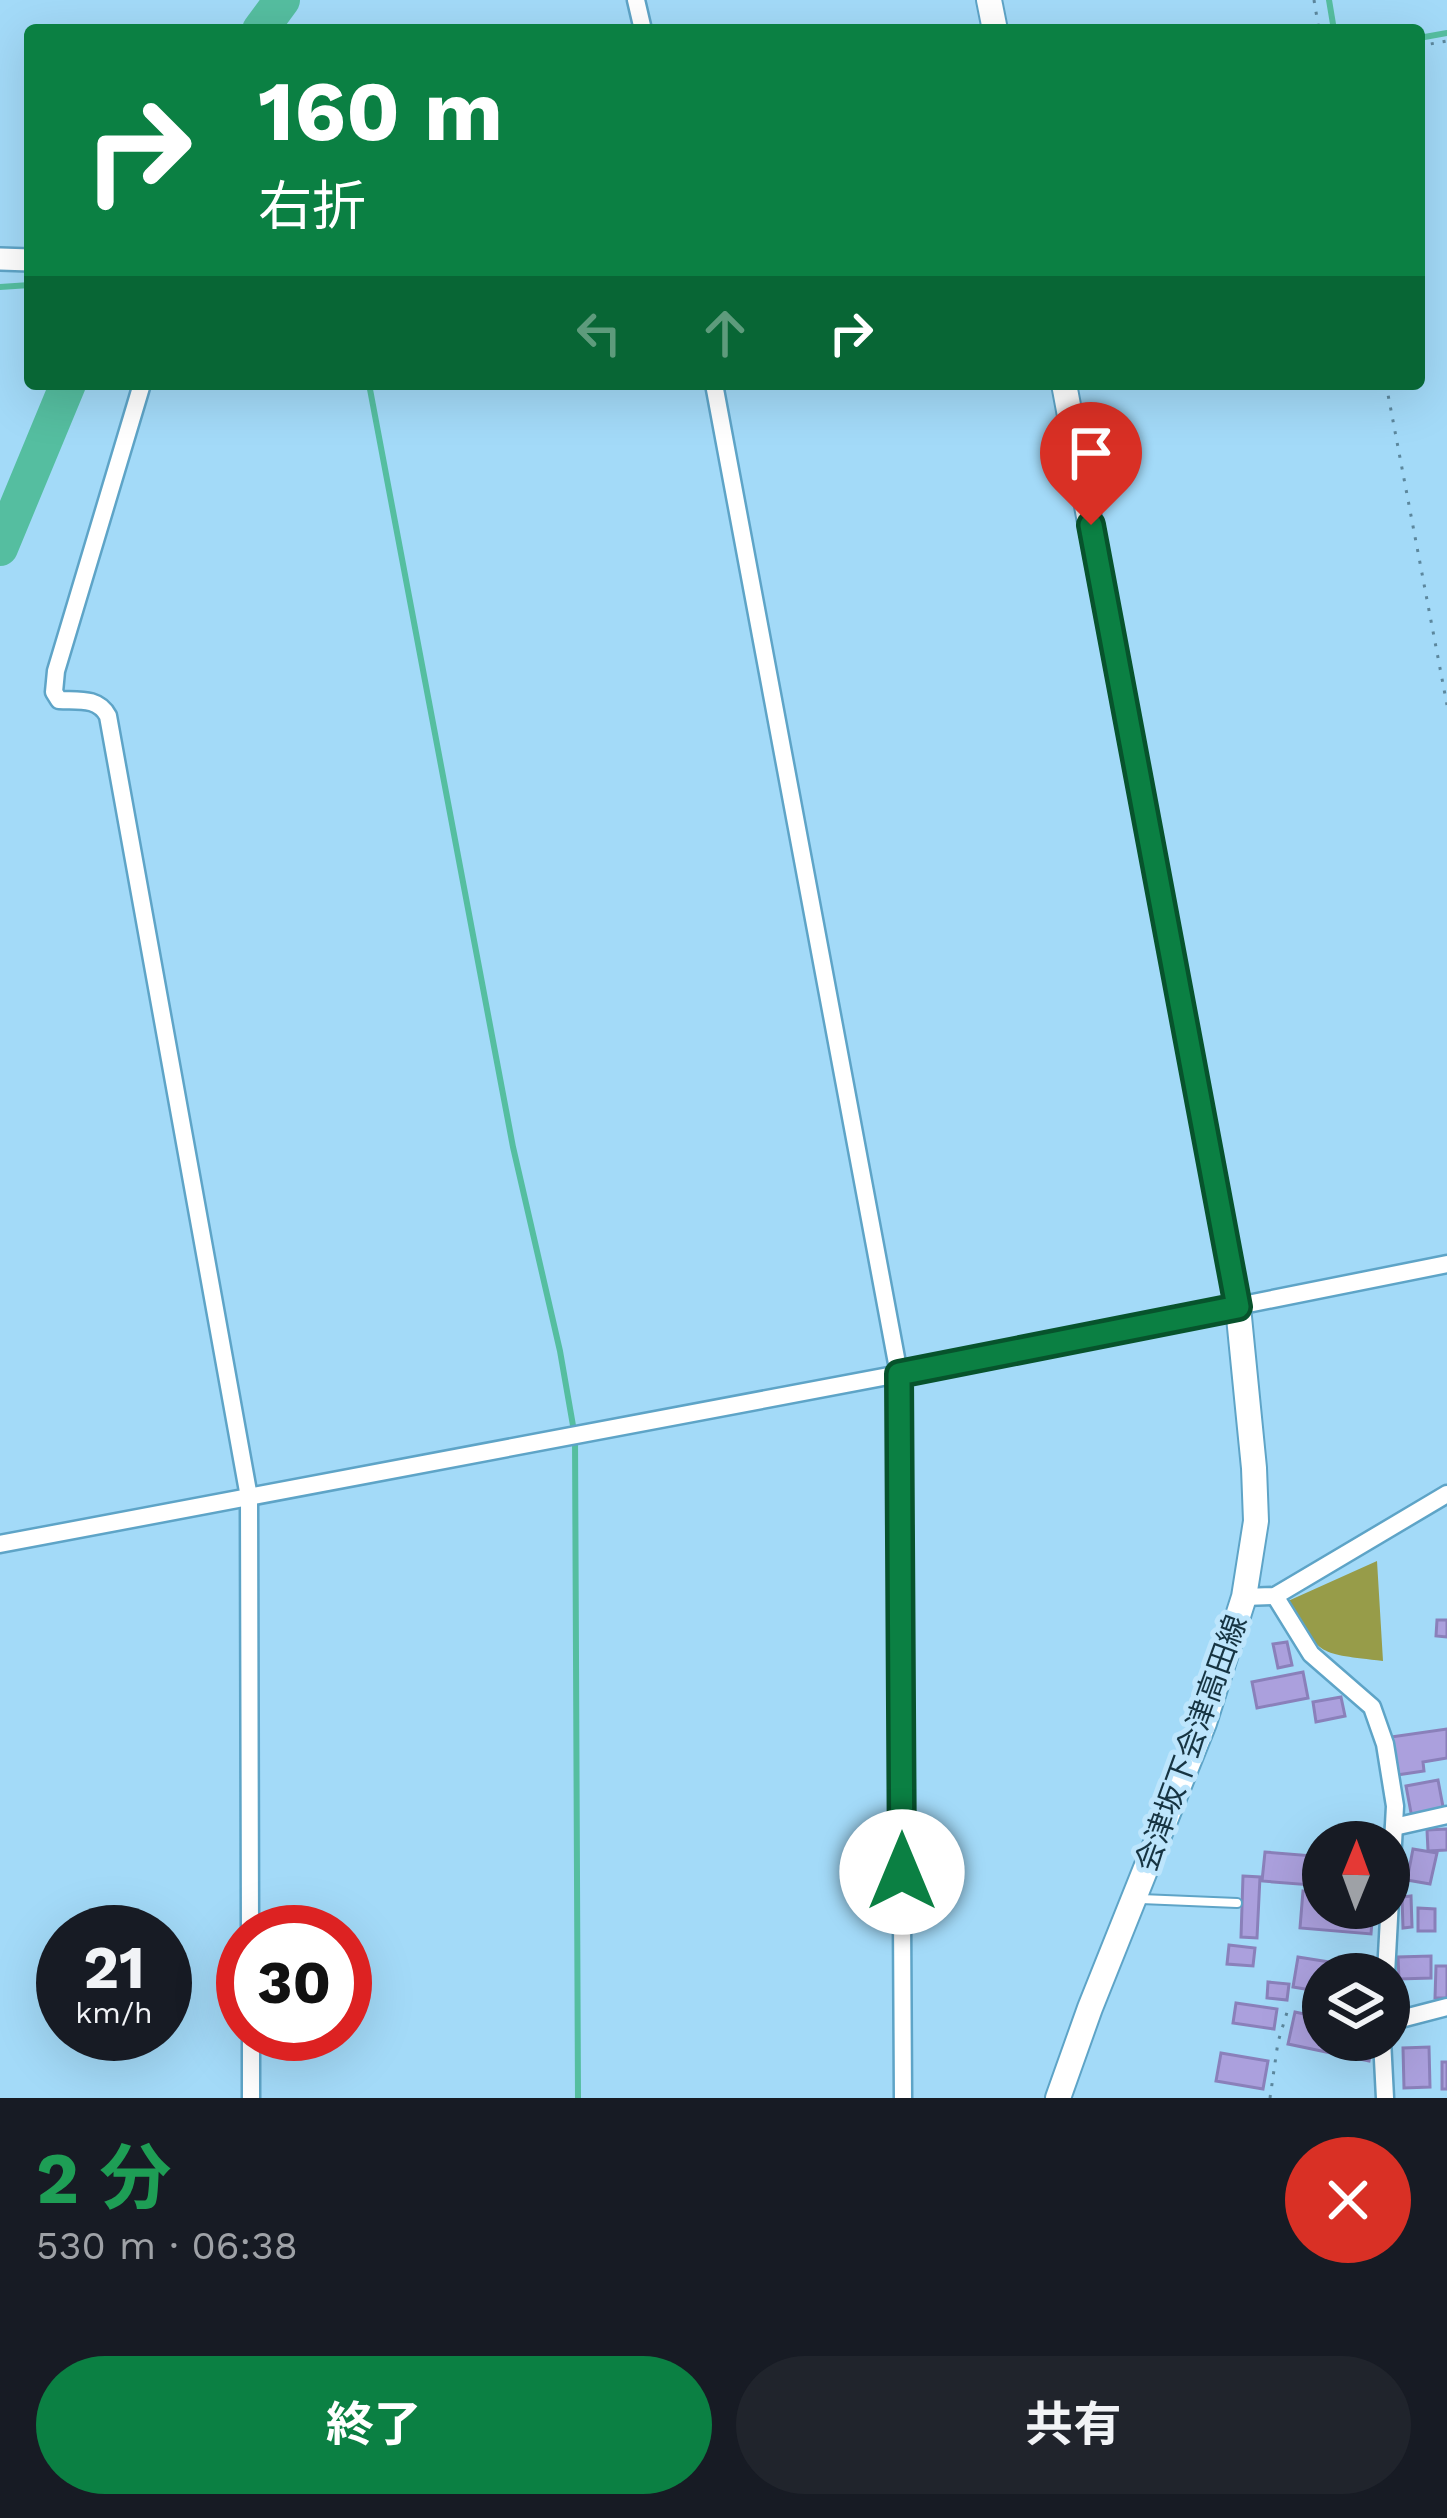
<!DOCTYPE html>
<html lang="ja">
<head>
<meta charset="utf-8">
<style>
	body { margin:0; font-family:"Work Sans","Noto Sans JP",sans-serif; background:#20242c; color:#f1f3f6; height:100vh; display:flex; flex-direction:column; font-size:45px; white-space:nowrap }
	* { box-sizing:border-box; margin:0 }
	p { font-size:39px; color:#9ea1a6 }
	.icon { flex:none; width:66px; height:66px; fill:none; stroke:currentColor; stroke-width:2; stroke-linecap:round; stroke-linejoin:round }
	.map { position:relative; height:2098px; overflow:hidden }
	.details { display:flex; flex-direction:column; background:#171b24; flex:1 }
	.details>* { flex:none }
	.guide { position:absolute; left:24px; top:24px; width:1401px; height:366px; border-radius:12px; box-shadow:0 12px 48px #0002; background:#0b8043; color:#fff; overflow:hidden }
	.needle { width:78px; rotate:1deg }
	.controls { position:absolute; left:1302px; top:1821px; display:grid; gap:24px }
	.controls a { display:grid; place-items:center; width:108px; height:108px; border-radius:50%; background:#171b24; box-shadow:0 12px 48px #0002; font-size:60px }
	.speed { position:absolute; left:36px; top:1905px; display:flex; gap:24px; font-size:60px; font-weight:700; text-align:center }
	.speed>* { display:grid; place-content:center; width:156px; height:156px; border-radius:50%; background:#171b24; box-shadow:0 12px 48px #0002; line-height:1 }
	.speed small { font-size:30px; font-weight:400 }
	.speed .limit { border:18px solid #d22; background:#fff; color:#111 }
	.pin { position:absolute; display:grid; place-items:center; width:102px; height:102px; color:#fff; margin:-123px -51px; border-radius:50% 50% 50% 0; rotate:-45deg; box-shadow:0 0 12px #0007 }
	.pin .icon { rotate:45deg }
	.me { position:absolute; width:132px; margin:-66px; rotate:0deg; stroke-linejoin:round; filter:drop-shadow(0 0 9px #0008) }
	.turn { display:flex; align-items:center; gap:42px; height:252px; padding:0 36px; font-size:54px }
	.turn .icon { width:156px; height:156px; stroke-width:2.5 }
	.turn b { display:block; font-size:84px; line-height:102px }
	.lanes { display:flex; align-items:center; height:114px; padding:0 36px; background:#0003; justify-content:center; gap:60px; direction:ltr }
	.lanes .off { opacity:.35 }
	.round { display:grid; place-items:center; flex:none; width:126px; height:126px; border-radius:63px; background:#20242c }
	.head { display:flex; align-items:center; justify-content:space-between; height:204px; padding:0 36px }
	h1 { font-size:72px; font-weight:700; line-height:90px; color:#1e9e55 }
	.action { display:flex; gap:24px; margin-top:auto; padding:24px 36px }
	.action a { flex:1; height:138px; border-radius:72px; background:#0b8043; color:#fff; font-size:48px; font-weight:700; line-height:138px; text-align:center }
	.action a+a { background:#20242c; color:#f1f3f6 }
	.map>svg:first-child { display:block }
	.forest { fill:#979c49 }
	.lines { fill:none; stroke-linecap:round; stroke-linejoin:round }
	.stream { stroke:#55bea0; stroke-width:6 }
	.river { stroke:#55bea0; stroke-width:36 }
	.building { fill:#aba0dd; stroke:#8a80ba; stroke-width:3 }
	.service-casing { stroke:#5ea4c7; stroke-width:12 }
	.minor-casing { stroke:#5ea4c7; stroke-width:21 }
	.tertiary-casing { stroke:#5ea4c7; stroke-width:26 }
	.primary-casing { stroke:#5ea4c7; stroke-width:28 }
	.path { stroke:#5c879d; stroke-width:3; stroke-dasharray:3 9; stroke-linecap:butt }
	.service { stroke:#fff; stroke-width:8 }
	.minor { stroke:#fff; stroke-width:16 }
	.tertiary { stroke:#fff; stroke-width:21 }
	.primary { stroke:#fff; stroke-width:24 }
	.route-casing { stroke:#07532c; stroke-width:30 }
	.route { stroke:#0b8043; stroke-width:21 }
	.labels { text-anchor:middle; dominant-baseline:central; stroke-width:10; stroke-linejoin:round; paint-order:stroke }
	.street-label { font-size:30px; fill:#163442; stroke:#bde5fc }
</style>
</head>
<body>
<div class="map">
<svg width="1447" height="2098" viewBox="0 0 1447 2098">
	<rect width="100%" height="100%" fill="#a3daf8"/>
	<!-- forest -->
	<path class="forest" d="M1377,1561L1383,1661C1319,1653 1320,1658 1288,1601Z"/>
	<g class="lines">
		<!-- stream -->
		<g class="stream">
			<path d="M1329,0L1334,30"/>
			<path d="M1419,38L1447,33"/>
			<path d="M0,287L30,285"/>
			<path d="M369,384L513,1147L560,1351L575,1437L578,2098"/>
		</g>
		<!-- river -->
		<g class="river">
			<path d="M260,30L282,0"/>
			<path d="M0,548L68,384"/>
		</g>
	</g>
	<!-- building -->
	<g class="building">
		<path d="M1437,1620H1447V1637L1436,1636Z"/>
		<path d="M1287,1642L1292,1665L1278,1668L1273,1644Z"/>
		<path d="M1303,1672L1308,1698L1257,1708L1252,1682Z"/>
		<path d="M1341,1697L1345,1716L1316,1722L1313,1702Z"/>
		<path d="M1447,1729V1758L1423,1762L1424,1771L1397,1775L1391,1737Z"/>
		<path d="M1438,1780L1444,1812L1412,1818L1406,1786Z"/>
		<path d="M1447,1829V1850L1428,1851L1427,1830Z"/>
		<path d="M1413,1849L1437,1853L1430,1884L1407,1880Z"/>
		<path d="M1265,1852L1314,1856L1311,1885L1262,1881Z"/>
		<path d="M1243,1876L1260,1877L1257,1938L1241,1937Z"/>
		<path d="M1303,1891L1323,1893V1908H1373L1371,1934L1300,1928Z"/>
		<path d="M1411,1896L1412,1927L1403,1928L1402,1897Z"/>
		<path d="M1418,1908L1435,1909V1931H1418Z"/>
		<path d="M1229,1945L1255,1948L1253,1966L1227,1964Z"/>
		<path d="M1431,1956V1978L1399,1979L1398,1957Z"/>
		<path d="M1298,1957L1367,1968L1366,1974H1323V1992L1293,1987Z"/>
		<path d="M1436,1966H1447V1998H1435Z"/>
		<path d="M1268,1982L1289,1984L1287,2000L1267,1998Z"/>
		<path d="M1236,2003L1277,2009L1274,2029L1233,2023Z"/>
		<path d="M1295,2012L1323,2018V2040H1373L1369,2061L1288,2044Z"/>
		<path d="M1429,2047L1430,2087L1404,2088L1403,2048Z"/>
		<path d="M1221,2053L1268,2061L1263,2089L1216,2081Z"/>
		<rect x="1442" y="2062" width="5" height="27"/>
	</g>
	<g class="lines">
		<!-- service casing -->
		<g class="service-casing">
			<path id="service" d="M1141,1899L1237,1903"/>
		</g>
		<!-- minor casing -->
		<g class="minor-casing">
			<g id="minor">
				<path d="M636,0L643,30"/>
				<path d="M142,384L56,671L54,692L59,700C78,701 98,697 108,716L249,1497L250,1932"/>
				<path d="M714,384L899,1374L903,2098"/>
				<path d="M0,1544L899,1374L1447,1264"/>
				<path d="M1275,1596L1311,1654L1372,1707L1385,1744L1395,1806L1386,1974"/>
				<path d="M1244,1597L1275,1596L1447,1494"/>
				<path d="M1394,1827L1447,1815"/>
				<path d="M1389,2022L1447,2007"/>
				<path d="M251,2034V2098"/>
				<path d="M1382,2040L1385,2098"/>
			</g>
		</g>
		<!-- tertiary casing -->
		<g class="tertiary-casing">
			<path id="tertiary" d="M0,259L30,260"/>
		</g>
		<!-- primary casing -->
		<g class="primary-casing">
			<g id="primary">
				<path d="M989,0L995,30"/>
				<path d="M1058,2098L1090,2008L1204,1723L1244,1597L1256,1521L1254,1468L1238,1307L1064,384"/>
			</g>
		</g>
		<!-- path -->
		<g class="path">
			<path d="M1314,0L1319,30"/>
			<path d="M1419,46L1447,41"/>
			<path d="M1386,384L1447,705"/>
			<path d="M1270,2098L1278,2042L1288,2009"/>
		</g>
		<!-- service -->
		<use href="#service" class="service"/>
		<!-- minor -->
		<use href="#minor" class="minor"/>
		<!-- tertiary -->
		<use href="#tertiary" class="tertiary"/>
		<!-- primary -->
		<use href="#primary" class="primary"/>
	</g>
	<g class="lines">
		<!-- route casing -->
		<g class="route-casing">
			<path id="route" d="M902,1872L899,1374L1238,1307L1091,525"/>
		</g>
		<!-- route -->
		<use href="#route" class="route"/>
	</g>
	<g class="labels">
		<!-- street labels -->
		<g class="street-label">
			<text transform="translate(1191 1743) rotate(-70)">会津坂下会津高田線</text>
		</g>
	</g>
</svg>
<div class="controls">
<a><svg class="needle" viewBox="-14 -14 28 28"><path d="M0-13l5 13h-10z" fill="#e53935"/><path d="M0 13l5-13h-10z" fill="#9ea1a6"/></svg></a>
<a><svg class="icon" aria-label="layers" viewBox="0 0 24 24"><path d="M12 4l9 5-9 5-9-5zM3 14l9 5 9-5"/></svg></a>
</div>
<div class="speed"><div>21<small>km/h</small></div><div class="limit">30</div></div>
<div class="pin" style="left:1091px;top:525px;background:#d93025"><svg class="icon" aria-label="arrive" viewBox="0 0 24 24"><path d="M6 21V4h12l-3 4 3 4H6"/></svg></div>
<svg class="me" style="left:902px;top:1872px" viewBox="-20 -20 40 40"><circle r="19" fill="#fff"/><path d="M0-13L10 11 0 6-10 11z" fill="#0b8043"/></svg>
<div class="guide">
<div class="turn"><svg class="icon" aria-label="right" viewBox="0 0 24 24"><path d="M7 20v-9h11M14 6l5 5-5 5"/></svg><div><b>160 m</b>右折</div></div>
<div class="lanes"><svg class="icon off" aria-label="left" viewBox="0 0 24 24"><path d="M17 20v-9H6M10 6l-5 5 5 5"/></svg><svg class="icon off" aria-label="ahead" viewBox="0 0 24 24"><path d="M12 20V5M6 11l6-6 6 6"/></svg><svg class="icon" aria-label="right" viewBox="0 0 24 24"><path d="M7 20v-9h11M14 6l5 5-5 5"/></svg></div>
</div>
</div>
<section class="details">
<div class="head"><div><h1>2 分</h1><p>530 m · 06:38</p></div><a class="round" style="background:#d93025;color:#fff"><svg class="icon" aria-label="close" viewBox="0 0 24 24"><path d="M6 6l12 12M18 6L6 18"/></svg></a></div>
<div class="action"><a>終了</a><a>共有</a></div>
</section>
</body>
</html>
